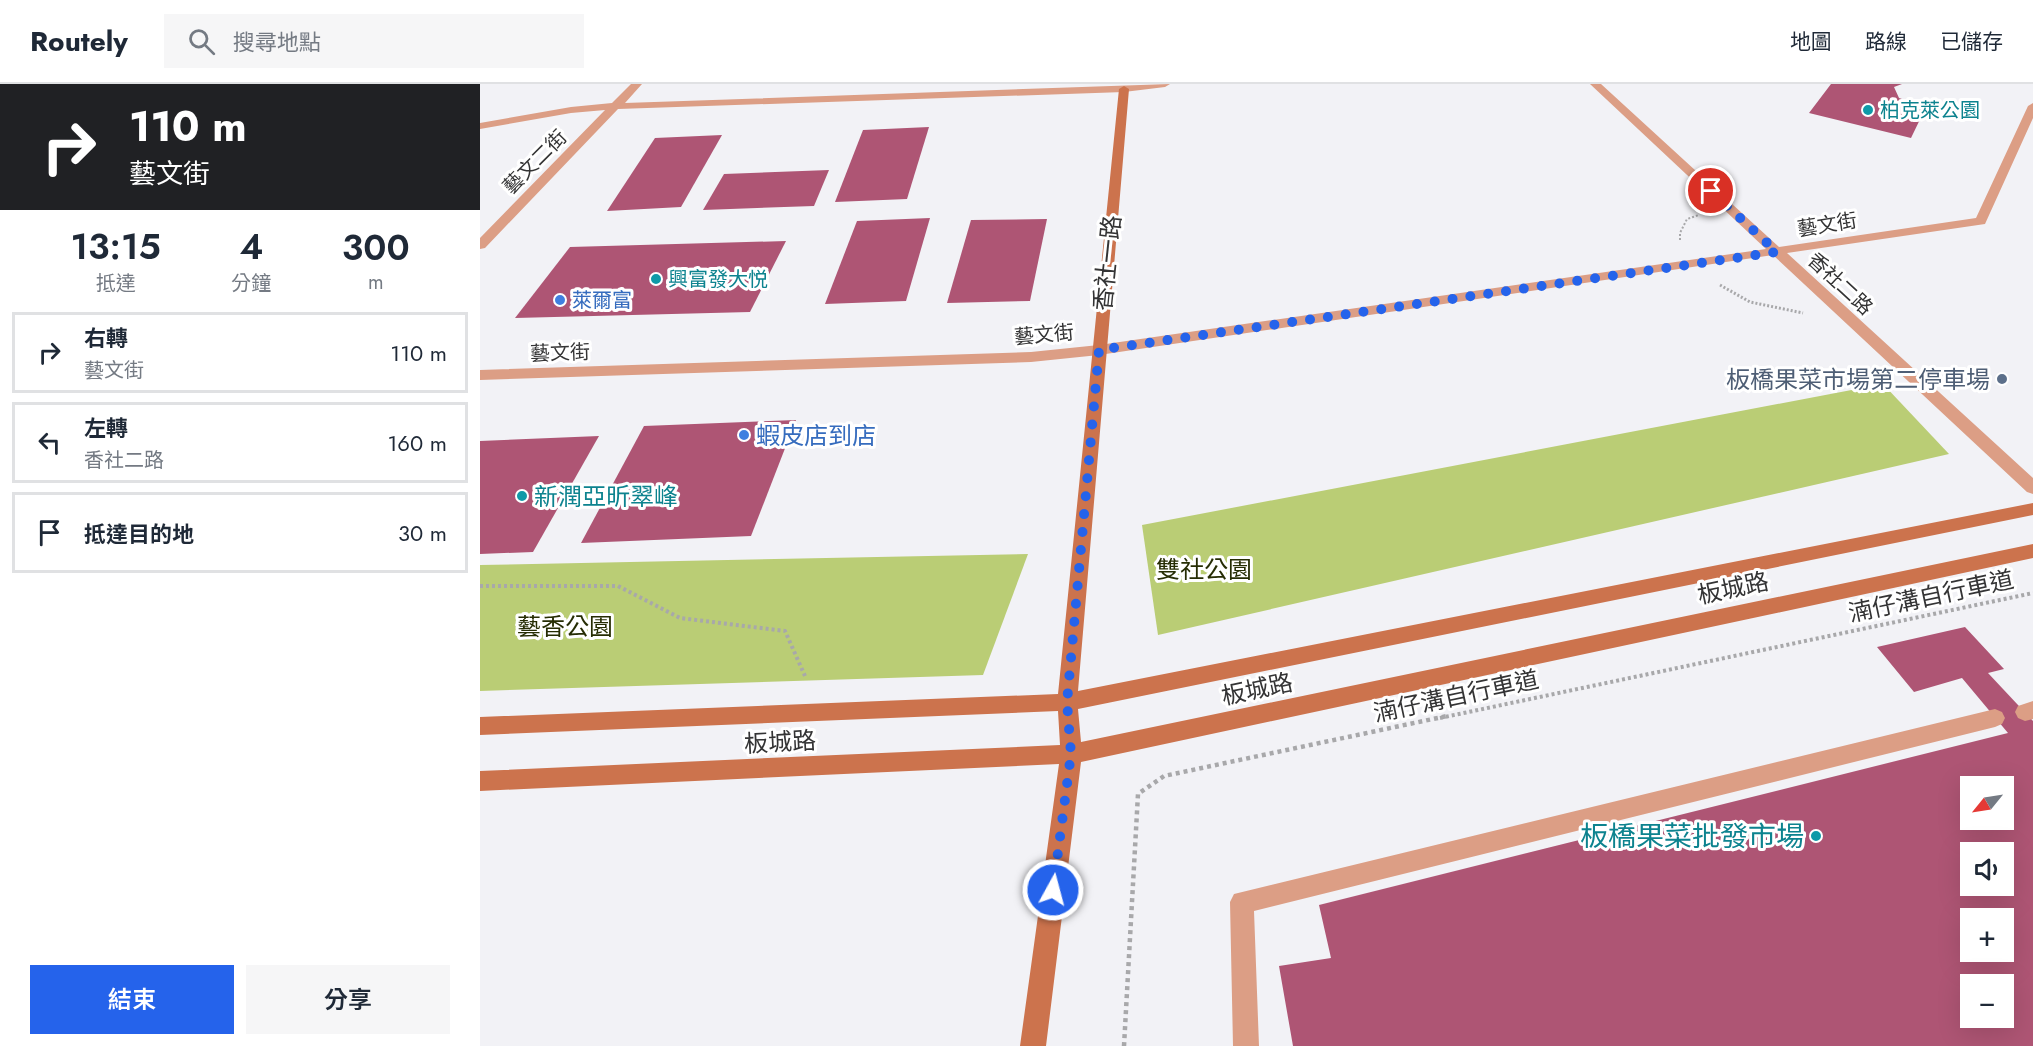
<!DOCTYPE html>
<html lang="zh-TW">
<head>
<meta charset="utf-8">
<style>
	body { margin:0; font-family:Jost,"Noto Sans TC",sans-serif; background:#f6f6f7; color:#1f2937; height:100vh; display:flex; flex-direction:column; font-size:22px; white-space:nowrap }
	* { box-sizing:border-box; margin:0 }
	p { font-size:20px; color:#747a83 }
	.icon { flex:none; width:33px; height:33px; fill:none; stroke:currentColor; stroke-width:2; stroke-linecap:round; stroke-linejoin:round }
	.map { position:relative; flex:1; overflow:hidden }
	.details { display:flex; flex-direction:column; background:#fff; width:480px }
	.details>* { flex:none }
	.top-card { background:#202124; color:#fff; overflow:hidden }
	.needle { width:39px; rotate:240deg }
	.tools { position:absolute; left:1480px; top:692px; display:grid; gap:12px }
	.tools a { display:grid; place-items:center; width:54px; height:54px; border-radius:0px; background:#fff; box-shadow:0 6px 24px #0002; font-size:30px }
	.pin { position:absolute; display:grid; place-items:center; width:51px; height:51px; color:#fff; margin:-26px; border:3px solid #fff; border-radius:50%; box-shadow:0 2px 6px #0007 }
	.me { position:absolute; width:66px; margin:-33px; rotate:7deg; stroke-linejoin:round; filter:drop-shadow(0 0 4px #0008) }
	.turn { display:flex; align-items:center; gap:21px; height:126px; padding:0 30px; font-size:27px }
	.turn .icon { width:78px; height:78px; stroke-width:2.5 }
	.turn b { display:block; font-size:42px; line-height:51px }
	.eta { display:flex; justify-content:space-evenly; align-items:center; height:102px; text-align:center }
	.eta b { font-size:36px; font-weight:600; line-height:42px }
	.action { display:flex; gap:12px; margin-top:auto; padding:12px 30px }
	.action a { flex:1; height:69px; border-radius:0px; background:#2563eb; color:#fff; font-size:24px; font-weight:600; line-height:69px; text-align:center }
	.action a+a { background:#f6f6f7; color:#1f2937 }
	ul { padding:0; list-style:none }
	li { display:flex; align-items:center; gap:18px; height:81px; margin:0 12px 9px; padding:0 18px; border:3px solid #e0e1e3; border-radius:0px }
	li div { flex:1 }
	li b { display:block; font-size:22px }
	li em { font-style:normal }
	header { display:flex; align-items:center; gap:36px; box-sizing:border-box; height:84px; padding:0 30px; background:#fff; border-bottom:2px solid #e0e1e3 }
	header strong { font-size:28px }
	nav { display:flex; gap:33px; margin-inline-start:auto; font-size:21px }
	.search { width:420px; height:54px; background:#f6f6f7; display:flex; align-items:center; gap:15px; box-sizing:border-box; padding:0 21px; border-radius:0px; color:#747a83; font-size:22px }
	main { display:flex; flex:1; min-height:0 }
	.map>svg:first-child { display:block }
	.green { fill:#bacd75 }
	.building { fill:#ae5574; fill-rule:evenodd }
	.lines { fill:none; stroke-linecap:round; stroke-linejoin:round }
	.path-far3 { stroke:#a8a8aa; stroke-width:2; stroke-dasharray:2 2; stroke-linecap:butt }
	.path-far2 { stroke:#a8a8aa; stroke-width:3; stroke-dasharray:2 2; stroke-linecap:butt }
	.path-far1 { stroke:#a8a8aa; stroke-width:4; stroke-dasharray:3 3; stroke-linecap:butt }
	.path { stroke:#a8a8aa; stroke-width:4.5; stroke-dasharray:4 4; stroke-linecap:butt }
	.lane { fill:#dc9e85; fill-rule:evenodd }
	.street { fill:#dc9e85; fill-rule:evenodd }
	.secondary { fill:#cc734d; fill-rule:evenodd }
	.route { stroke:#2563eb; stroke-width:10; stroke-dasharray:0 18 }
	.culture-dot { fill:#0f9aa8; stroke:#fff; stroke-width:2 }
	.shop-dot { fill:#3f7fe0; stroke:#fff; stroke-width:2 }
	.service-dot { fill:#5c6f8a; stroke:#fff; stroke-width:2 }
	.labels { text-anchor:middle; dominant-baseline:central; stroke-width:6; stroke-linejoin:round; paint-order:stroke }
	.far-culture-label { font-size:20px; fill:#0d838f; stroke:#fff; text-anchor:start }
	.far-street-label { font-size:20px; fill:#343435; stroke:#fff }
	.far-shop-label { font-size:20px; fill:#366cbe; stroke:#fff; text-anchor:start }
	.street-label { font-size:24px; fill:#343435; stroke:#fff }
	.service-label { font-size:24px; fill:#4e5e75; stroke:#fff; text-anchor:end }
	.shop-label { font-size:24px; fill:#366cbe; stroke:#fff; text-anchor:start }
	.culture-label { font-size:24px; fill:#0d838f; stroke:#fff; text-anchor:start }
	.park-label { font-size:24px; fill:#262d04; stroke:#fff }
	.near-culture-label { font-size:28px; fill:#0d838f; stroke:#fff; text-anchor:end }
</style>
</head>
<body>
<header>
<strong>Routely</strong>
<div class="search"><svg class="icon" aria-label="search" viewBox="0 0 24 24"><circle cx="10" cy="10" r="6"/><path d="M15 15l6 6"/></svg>搜尋地點</div>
<nav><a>地圖</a><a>路線</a><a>已儲存</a></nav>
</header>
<main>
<section class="details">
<div class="top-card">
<div class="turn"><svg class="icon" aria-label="right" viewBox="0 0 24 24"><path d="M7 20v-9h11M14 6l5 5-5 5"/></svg><div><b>110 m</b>藝文街</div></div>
</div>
<div class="eta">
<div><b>13:15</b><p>抵達</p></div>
<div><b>4</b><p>分鐘</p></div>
<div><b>300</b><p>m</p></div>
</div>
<ul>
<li><svg class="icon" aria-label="right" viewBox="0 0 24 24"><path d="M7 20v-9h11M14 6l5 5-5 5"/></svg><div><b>右轉</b><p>藝文街</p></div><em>110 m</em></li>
<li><svg class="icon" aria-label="left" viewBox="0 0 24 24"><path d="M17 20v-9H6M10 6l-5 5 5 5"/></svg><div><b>左轉</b><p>香社二路</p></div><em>160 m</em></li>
<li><svg class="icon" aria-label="arrive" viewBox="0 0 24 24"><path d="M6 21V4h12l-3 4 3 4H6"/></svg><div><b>抵達目的地</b></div><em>30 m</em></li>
</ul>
<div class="action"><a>結束</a><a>分享</a></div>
</section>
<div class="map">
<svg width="1553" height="962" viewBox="0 0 1553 962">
	<rect width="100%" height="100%" fill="#f2f2f6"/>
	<!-- green -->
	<g class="green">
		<path d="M1403,300L1469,370L678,551L662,441Z"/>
		<path d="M548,470L503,591L0,607V481Z"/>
	</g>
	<!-- building -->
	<g class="building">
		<path d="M1351,0H1422L1414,3L1419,14L1446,23L1431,54L1329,29Z"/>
		<path d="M449,43L427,115L355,118L383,46Z"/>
		<path d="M242,51L201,123L127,127L175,54Z"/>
		<path d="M349,86L334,122L223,126L244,90Z"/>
		<path d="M450,134L426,217L345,220L377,137Z"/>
		<path d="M567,135L550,217L467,219L491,136Z"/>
		<path d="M306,157L270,228L35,234L90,163Z"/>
		<path d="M316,336L271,452L101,459L164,342Z"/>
		<path d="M119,352L53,468L0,470V357Z"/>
		<path d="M1485,543L1524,585L1508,589L1553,637V962H813L799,882L851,874L839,821L1528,649L1482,594L1434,608L1397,563ZM1491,702H1524V735H1491ZM1491,768H1524V801H1491ZM1491,834H1524V867H1491ZM1491,900H1524V933H1491Z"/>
	</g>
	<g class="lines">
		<!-- path-far3 -->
		<path class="path-far3" d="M1200,156V149L1207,135L1219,131"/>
		<!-- path-far2 -->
		<path class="path-far2" d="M1240,201L1270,218L1323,229"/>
		<!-- path-far1 -->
		<g class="path-far1">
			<path d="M0,502H138L200,534L305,547L325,592"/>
			<path d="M960,634L1553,509"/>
		</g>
		<!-- path -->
		<path class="path" d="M644,962L658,710L684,692L967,632"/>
		<!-- lane -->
		<g class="lane">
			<path d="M1553,617V635L1545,637L1538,634L1535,628L1538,622Z"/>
			<path d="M1515,625L1522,628L1525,634L1522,640L1515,643L774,827L779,962H753L750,818L754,810Z"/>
		</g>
		<!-- street -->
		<g class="street">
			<path d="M151,0H162L145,19L690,0L685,3L644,8L138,25L5,164L0,165V154L125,26L91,29L0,45V39L91,23L132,19Z"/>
			<path d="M1110,0H1121L1299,163L1496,134L1548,22L1553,19V34L1505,140L1307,169L1553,394V410L1547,408L1293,171L619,271L551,278L0,296V286L551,268L619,261L1286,165Z"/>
		</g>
		<!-- secondary -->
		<path class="secondary" d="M644,2L649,5L598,607L1553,419V431L598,625L601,658L1553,460V474L601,678L566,962H540L579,680L0,707V687L580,661L578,627L0,651V633L578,610L639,5Z"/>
	</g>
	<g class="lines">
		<!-- route -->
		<path class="route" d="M573,806L591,670L587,618L619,266L1297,168L1231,107"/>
	</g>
	<!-- markers -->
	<g class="culture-dot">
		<circle cx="1388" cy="26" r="6"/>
		<circle cx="176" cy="195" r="6"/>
		<circle cx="42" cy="412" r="6"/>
		<circle cx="1336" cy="752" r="6"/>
	</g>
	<g class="shop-dot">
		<circle cx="80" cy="216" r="6"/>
		<circle cx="264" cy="351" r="6"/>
	</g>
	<circle class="service-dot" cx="1522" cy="295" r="6"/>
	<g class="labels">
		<!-- far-culture labels -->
		<g class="far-culture-label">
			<text x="1400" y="26">柏克萊公園</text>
			<text x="188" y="195">興富發大悦</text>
		</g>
		<!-- far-street labels -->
		<g class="far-street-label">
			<text transform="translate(55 78) rotate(-45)">藝文二街</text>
			<text transform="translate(1347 141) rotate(-9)">藝文街</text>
			<text transform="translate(1360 200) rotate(43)">香社二路</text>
			<text transform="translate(564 251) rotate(-5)">藝文街</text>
			<text transform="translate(80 269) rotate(-2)">藝文街</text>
		</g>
		<!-- far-shop labels -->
		<g class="far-shop-label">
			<text x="92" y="216">萊爾富</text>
		</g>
		<!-- street labels -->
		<g class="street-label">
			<text transform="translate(627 179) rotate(-84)">香社一路</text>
			<text transform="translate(1253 504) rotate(-12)">板城路</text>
			<text transform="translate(1451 512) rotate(-12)">湳仔溝自行車道</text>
			<text transform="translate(777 605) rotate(-12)">板城路</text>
			<text transform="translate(976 612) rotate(-12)">湳仔溝自行車道</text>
			<text transform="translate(300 658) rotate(-3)">板城路</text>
		</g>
		<!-- service labels -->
		<g class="service-label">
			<text x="1510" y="295">板橋果菜市場第二停車場</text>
		</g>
		<!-- shop labels -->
		<g class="shop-label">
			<text x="276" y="351">蝦皮店到店</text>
		</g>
		<!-- culture labels -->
		<g class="culture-label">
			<text x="54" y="412">新潤亞昕翠峰</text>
		</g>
		<!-- park labels -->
		<g class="park-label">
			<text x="724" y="485">雙社公園</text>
			<text x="85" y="542">藝香公園</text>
		</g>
		<!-- near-culture labels -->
		<g class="near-culture-label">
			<text x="1324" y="752">板橋果菜批發市場</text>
		</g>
	</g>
</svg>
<div class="tools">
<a><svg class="needle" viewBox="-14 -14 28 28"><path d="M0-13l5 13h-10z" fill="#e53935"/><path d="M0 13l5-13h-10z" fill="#747a83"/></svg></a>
<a><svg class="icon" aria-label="sound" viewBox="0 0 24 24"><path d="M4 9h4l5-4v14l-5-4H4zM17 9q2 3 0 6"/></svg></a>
<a>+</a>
<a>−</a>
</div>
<div class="pin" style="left:1231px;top:107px;background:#d93025"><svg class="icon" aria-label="arrive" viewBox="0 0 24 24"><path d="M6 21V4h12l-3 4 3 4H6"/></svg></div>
<svg class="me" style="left:573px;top:806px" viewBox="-20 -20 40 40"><circle r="17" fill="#2563eb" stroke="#fff" stroke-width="3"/><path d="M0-11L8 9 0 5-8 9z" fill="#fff"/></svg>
</div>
</main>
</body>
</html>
